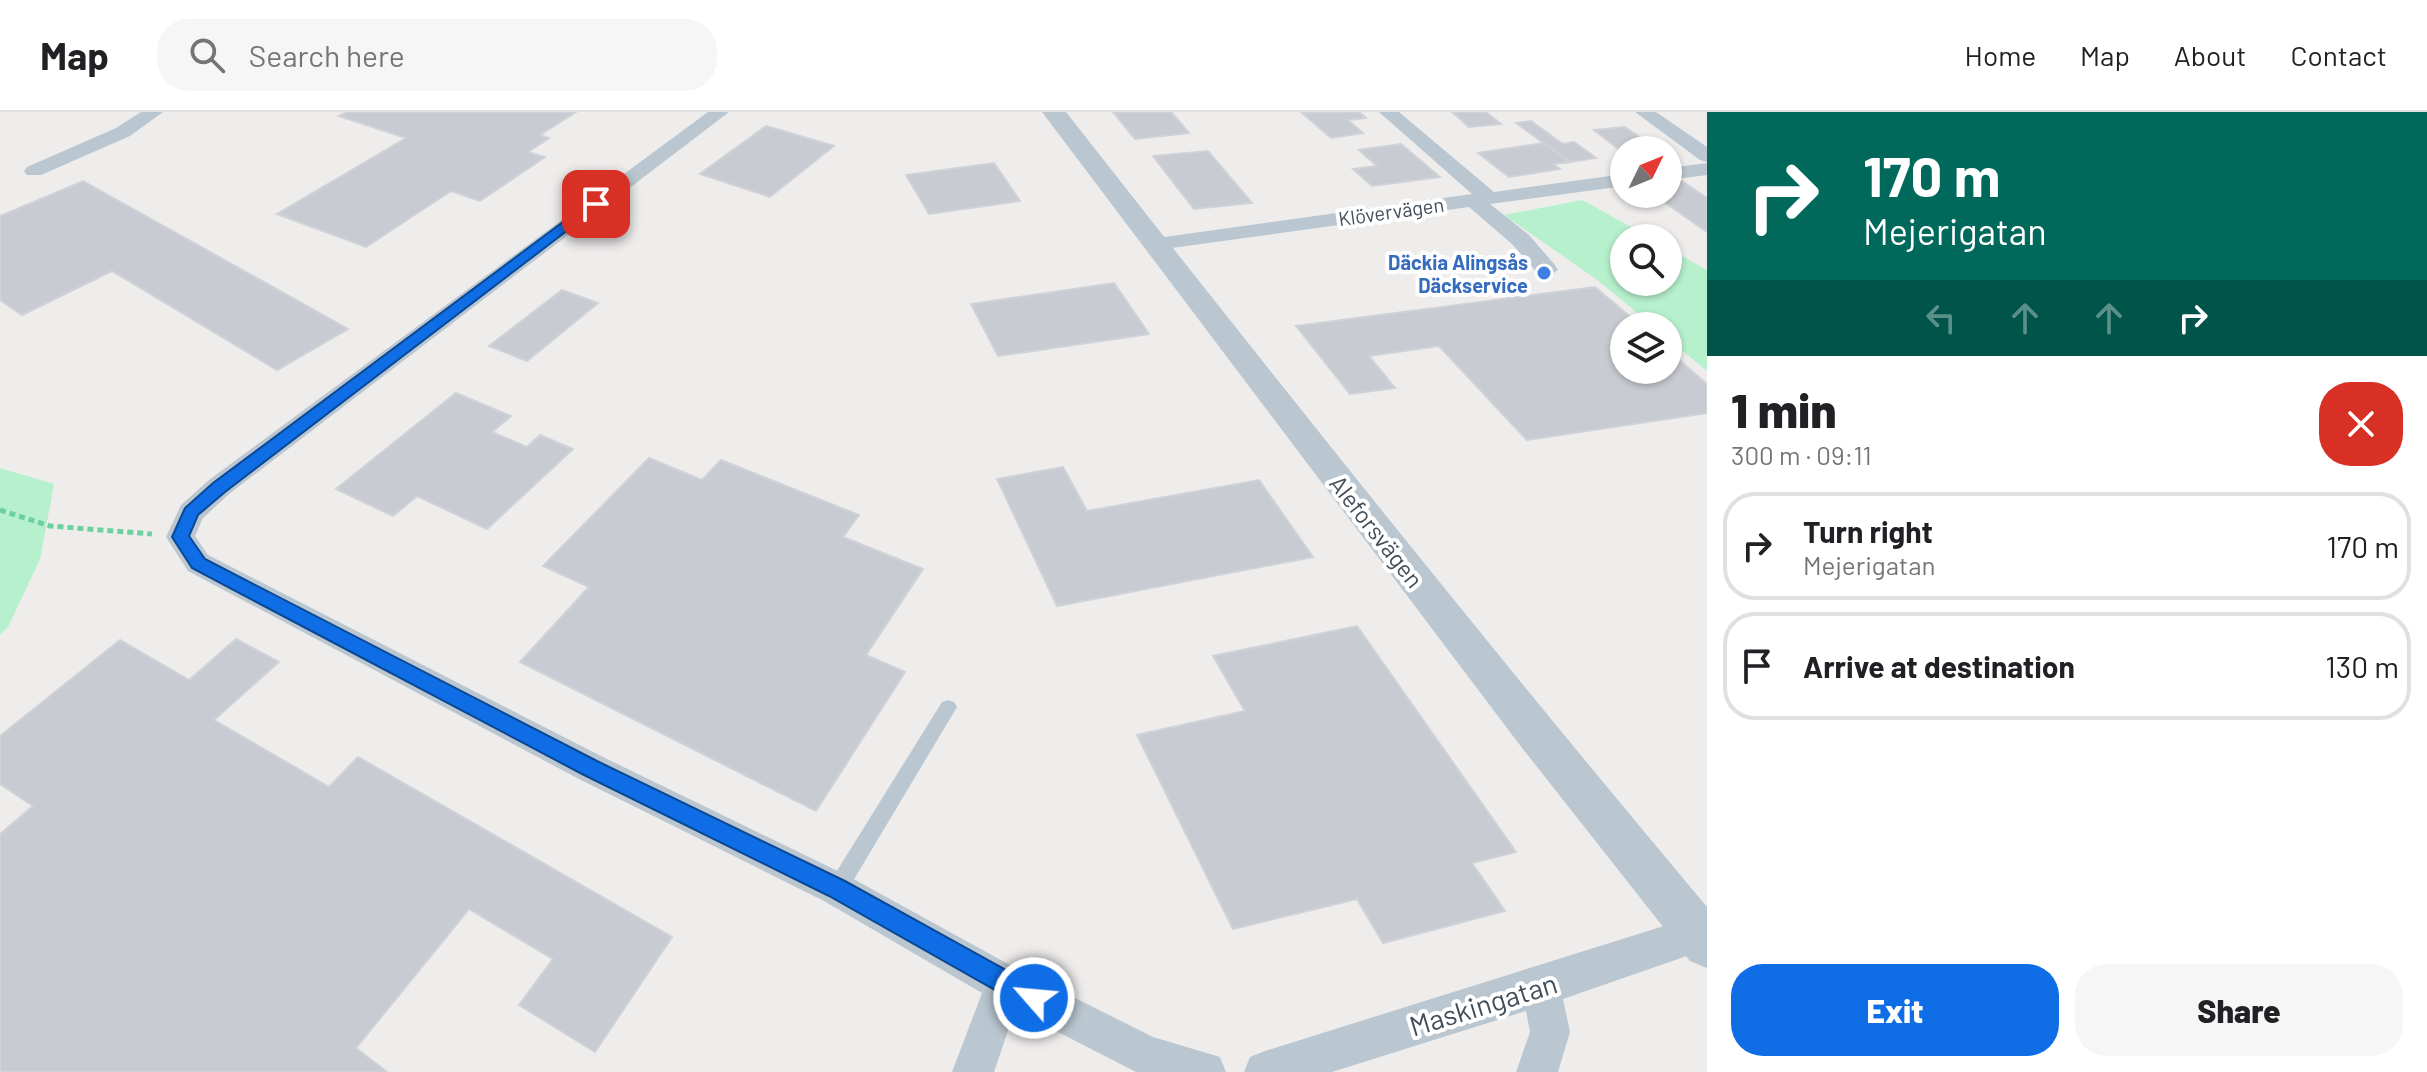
<!DOCTYPE html>
<html lang="en">
<head>
<meta charset="utf-8">
<style>
	body { margin:0; font-family:Barlow,sans-serif; background:#f6f6f6; color:#202124; height:100vh; display:flex; flex-direction:column; font-size:30px; white-space:nowrap }
	* { box-sizing:border-box; margin:0 }
	p { font-size:26px; color:#757577 }
	.icon { flex:none; width:44px; height:44px; fill:none; stroke:currentColor; stroke-width:2; stroke-linecap:round; stroke-linejoin:round }
	.map { position:relative; flex:1; overflow:hidden }
	.details { display:flex; flex-direction:column; background:#fff; width:720px }
	.details>* { flex:none }
	.guide { background:#00695c; color:#fff; overflow:hidden }
	.needle { width:52px; rotate:47deg }
	.buttons { position:absolute; left:1610px; top:24px; display:grid; gap:16px }
	.buttons a { display:grid; place-items:center; width:72px; height:72px; border-radius:50%; background:#fff; box-shadow:0 2px 6px #0004; font-size:40px }
	.pin { position:absolute; display:grid; place-items:center; width:68px; height:68px; color:#fff; margin:-34px; border-radius:16px; box-shadow:0 4px 12px #0006 }
	.me { position:absolute; width:88px; margin:-44px; rotate:297deg; stroke-linejoin:round; filter:drop-shadow(0 0 6px #0008) }
	.turn { display:flex; align-items:center; gap:28px; height:168px; padding:0 24px; font-size:36px }
	.turn .icon { width:104px; height:104px; stroke-width:2.5 }
	.turn b { display:block; font-size:56px; line-height:68px }
	.lanes { display:flex; align-items:center; height:76px; padding:0 24px; background:#0003; justify-content:center; gap:40px; direction:ltr }
	.lanes .off { opacity:.35 }
	.round { display:grid; place-items:center; flex:none; width:84px; height:84px; border-radius:32px; background:#f6f6f6 }
	.headline { display:flex; align-items:center; justify-content:space-between; height:136px; padding:0 24px }
	h1 { font-size:48px; font-weight:800; line-height:60px }
	.cta { display:flex; gap:16px; margin-top:auto; padding:16px 24px }
	.cta a { flex:1; height:92px; border-radius:32px; background:#0f6ee5; color:#fff; font-size:32px; font-weight:800; line-height:92px; text-align:center }
	.cta a+a { background:#f6f6f6; color:#202124 }
	ul { padding:0; list-style:none }
	li { display:flex; align-items:center; gap:24px; height:108px; margin:0 16px 12px; padding:0 8px; border:4px solid #e0e0e0; border-radius:32px }
	li div { flex:1 }
	li b { display:block; font-size:30px }
	li em { font-style:normal }
	header { display:flex; align-items:center; gap:48px; box-sizing:border-box; height:112px; padding:0 40px; background:#fff; border-bottom:2px solid #e0e0e0 }
	header strong { font-size:38px }
	nav { display:flex; gap:44px; margin-inline-start:auto; font-size:28px }
	.search { width:560px; height:72px; background:#f6f6f6; display:flex; align-items:center; gap:20px; box-sizing:border-box; padding:0 28px; border-radius:32px; color:#757577; font-size:30px }
	main { display:flex; flex:1; min-height:0 }
	.map>svg:first-child { display:block }
	.green { fill:#b6f0cc }
	.building { fill:#c8cbd1; stroke:#cfd2d8; stroke-width:2 }
	.lines { fill:none; stroke-linecap:round; stroke-linejoin:round }
	.path { stroke:#6dd09f; stroke-width:5; stroke-dasharray:6 4; stroke-linecap:butt }
	.service { fill:#bbc7d0; fill-rule:evenodd }
	.minor { fill:#bbc7d0; fill-rule:evenodd }
	.tertiary { fill:#bbc7d0; fill-rule:evenodd }
	.route { fill:#0f6ee5; stroke:#0a4895; stroke-width:2 }
	.shop-dot { fill:#3f7fe0; stroke:#fff; stroke-width:3 }
	.labels { text-anchor:middle; dominant-baseline:central; stroke-width:8; stroke-linejoin:round; paint-order:stroke }
	.far-street-label { font-size:20px; fill:#434f5a; stroke:#fff }
	.far-shop-label { font-size:20px; font-weight:bold; fill:#366cbe; stroke:#fff; text-anchor:end }
	.street-label { font-size:24px; fill:#434f5a; stroke:#fff }
	.near-street-label { font-size:28px; fill:#434f5a; stroke:#fff }
</style>
</head>
<body>
<header>
<strong>Map</strong>
<div class="search"><svg class="icon" aria-label="search" viewBox="0 0 24 24"><circle cx="10" cy="10" r="6"/><path d="M15 15l6 6"/></svg>Search here</div>
<nav><a>Home</a><a>Map</a><a>About</a><a>Contact</a></nav>
</header>
<main>
<div class="map">
<svg width="1707" height="960" viewBox="0 0 1707 960">
	<rect width="100%" height="100%" fill="#efecec"/>
	<!-- green -->
	<g class="green">
		<path d="M1582,88L1651,126H1624V170H1668V136L1707,158V259L1668,227V214H1653L1596,167L1504,103Z"/>
		<path d="M0,356L54,372L40,447L8,515L0,523Z"/>
	</g>
	<!-- building -->
	<g class="building">
		<path d="M347,0H576L540,23L549,26L528,40L545,45L480,89L451,79L366,135L277,102L406,26L339,4Z"/>
		<path d="M1113,0H1171L1189,21L1135,27Z"/>
		<path d="M1359,0L1366,6L1348,8L1363,21L1331,26L1302,1Z"/>
		<path d="M1452,0H1486L1501,12L1469,15Z"/>
		<path d="M1531,9L1563,32L1574,30L1596,46L1570,50L1516,11Z"/>
		<path d="M766,14L834,34L770,85L700,62Z"/>
		<path d="M1625,15L1658,38H1624V41L1594,18Z"/>
		<path d="M1544,31L1570,50L1553,52L1560,57L1509,65L1478,41Z"/>
		<path d="M1401,32L1440,65L1372,74L1353,57L1377,54L1359,38Z"/>
		<path d="M1208,39L1252,91L1194,97L1153,44Z"/>
		<path d="M994,51L1020,89L929,102L906,63Z"/>
		<path d="M1677,66L1707,86V120L1653,82H1668V67Z"/>
		<path d="M83,69L348,217L277,258L112,159L22,203L0,188V104Z"/>
		<path d="M1114,171L1149,222L998,244L971,192Z"/>
		<path d="M1595,175L1641,214H1624V258H1668V238L1707,272V301L1527,328L1439,234L1369,244L1395,276L1350,282L1296,214Z"/>
		<path d="M562,178L598,191L527,249L489,234Z"/>
		<path d="M456,281L511,304L492,320L527,335L540,323L573,337L487,417L417,384L393,404L336,377Z"/>
		<path d="M649,346L702,368L721,348L859,403L843,425L923,457L866,543L905,560L816,699L520,550L589,475L543,454Z"/>
		<path d="M1063,355L1087,399L1259,368L1313,445L1057,494L997,367Z"/>
		<path d="M1357,514L1516,740L1472,751L1505,799L1383,831L1357,787L1233,817L1137,623L1245,599L1213,544Z"/>
		<path d="M236,527L279,550L214,608L329,675L358,645L672,825L595,940L519,893L553,847L469,797L356,936L387,960H0V722L33,694L0,672V624L120,528L189,568Z"/>
	</g>
	<g class="lines">
		<!-- path -->
		<path class="path" d="M0,398L50,414L152,422"/>
		<!-- service -->
		<path class="service" d="M948,588L954,590L957,595L954,600L844,784L837,786L830,784L827,777L830,770L942,590Z"/>
		<!-- minor -->
		<g class="minor">
			<path d="M141,0H163L130,24L41,63H27L24,59L27,55L116,16Z"/>
			<path d="M708,0H729L229,382L203,406L195,424L208,443L601,644L850,765L1019,858L1153,925L1220,945L1226,960H1136L1015,898L994,960H952L982,881L824,789L577,666L188,459L166,425L181,393L209,368Z"/>
			<path d="M1379,0H1399L1494,80L1624,62V74L1490,92L1529,123L1555,153L1558,158L1547,165L1539,163L1513,133L1469,95L1157,138L1146,132L1157,126L1472,82Z"/>
			<path d="M1635,0H1656L1707,35V50L1700,48Z"/>
			<path d="M1707,51V63L1668,68V56Z"/>
			<path d="M1699,803L1707,807V837L1563,887L1570,920L1558,960H1516L1530,920L1526,899L1332,960H1244L1250,945L1265,939Z"/>
		</g>
		<!-- tertiary -->
		<path class="tertiary" d="M1042,0H1066C1276,268 1488,534 1707,795V856L1690,849L1519,632Z"/>
	</g>
	<!-- route -->
	<path class="route" d="M591,89L602,92L225,380L198,403L189,424L205,447L597,649L845,769L1042,878L1046,886L1042,895L1034,898L1025,895L829,784L582,662L192,456L172,425L185,396L213,371Z"/>
	<!-- markers -->
	<circle class="shop-dot" cx="1544" cy="161" r="8"/>
	<g class="labels">
		<!-- far-street labels -->
		<g class="far-street-label">
			<text transform="translate(1391 99) rotate(-8)">Klövervägen</text>
		</g>
		<!-- far-shop labels -->
		<g class="far-shop-label">
			<text x="1528" y="150">Däckia Alingsås<tspan x="1528" dy="23">Däckservice</tspan></text>
		</g>
		<!-- street labels -->
		<g class="street-label">
			<text transform="translate(1377 419) rotate(52)">Aleforsvägen</text>
		</g>
		<!-- near-street labels -->
		<g class="near-street-label">
			<text transform="translate(1483 892) rotate(-17)">Maskingatan</text>
		</g>
	</g>
</svg>
<div class="buttons">
<a><svg class="needle" viewBox="-14 -14 28 28"><path d="M0-13l5 13h-10z" fill="#e53935"/><path d="M0 13l5-13h-10z" fill="#757577"/></svg></a>
<a><svg class="icon" aria-label="search" viewBox="0 0 24 24"><circle cx="10" cy="10" r="6"/><path d="M15 15l6 6"/></svg></a>
<a><svg class="icon" aria-label="layers" viewBox="0 0 24 24"><path d="M12 4l9 5-9 5-9-5zM3 14l9 5 9-5"/></svg></a>
</div>
<div class="pin" style="left:596px;top:92px;background:#d93025"><svg class="icon" aria-label="arrive" viewBox="0 0 24 24"><path d="M6 21V4h12l-3 4 3 4H6"/></svg></div>
<svg class="me" style="left:1034px;top:886px" viewBox="-20 -20 40 40"><circle r="17" fill="#0f6ee5" stroke="#fff" stroke-width="3"/><path d="M0-11L8 9 0 5-8 9z" fill="#fff"/></svg>
</div>
<section class="details">
<div class="guide">
<div class="turn"><svg class="icon" aria-label="right" viewBox="0 0 24 24"><path d="M7 20v-9h11M14 6l5 5-5 5"/></svg><div><b>170 m</b>Mejerigatan</div></div>
<div class="lanes"><svg class="icon off" aria-label="left" viewBox="0 0 24 24"><path d="M17 20v-9H6M10 6l-5 5 5 5"/></svg><svg class="icon off" aria-label="ahead" viewBox="0 0 24 24"><path d="M12 20V5M6 11l6-6 6 6"/></svg><svg class="icon off" aria-label="ahead" viewBox="0 0 24 24"><path d="M12 20V5M6 11l6-6 6 6"/></svg><svg class="icon" aria-label="right" viewBox="0 0 24 24"><path d="M7 20v-9h11M14 6l5 5-5 5"/></svg></div>
</div>
<div class="headline"><div><h1>1 min</h1><p>300 m · 09:11</p></div><a class="round" style="background:#d93025;color:#fff"><svg class="icon" aria-label="close" viewBox="0 0 24 24"><path d="M6 6l12 12M18 6L6 18"/></svg></a></div>
<ul>
<li><svg class="icon" aria-label="right" viewBox="0 0 24 24"><path d="M7 20v-9h11M14 6l5 5-5 5"/></svg><div><b>Turn right</b><p>Mejerigatan</p></div><em>170 m</em></li>
<li><svg class="icon" aria-label="arrive" viewBox="0 0 24 24"><path d="M6 21V4h12l-3 4 3 4H6"/></svg><div><b>Arrive at destination</b></div><em>130 m</em></li>
</ul>
<div class="cta"><a>Exit</a><a>Share</a></div>
</section>
</main>
</body>
</html>
